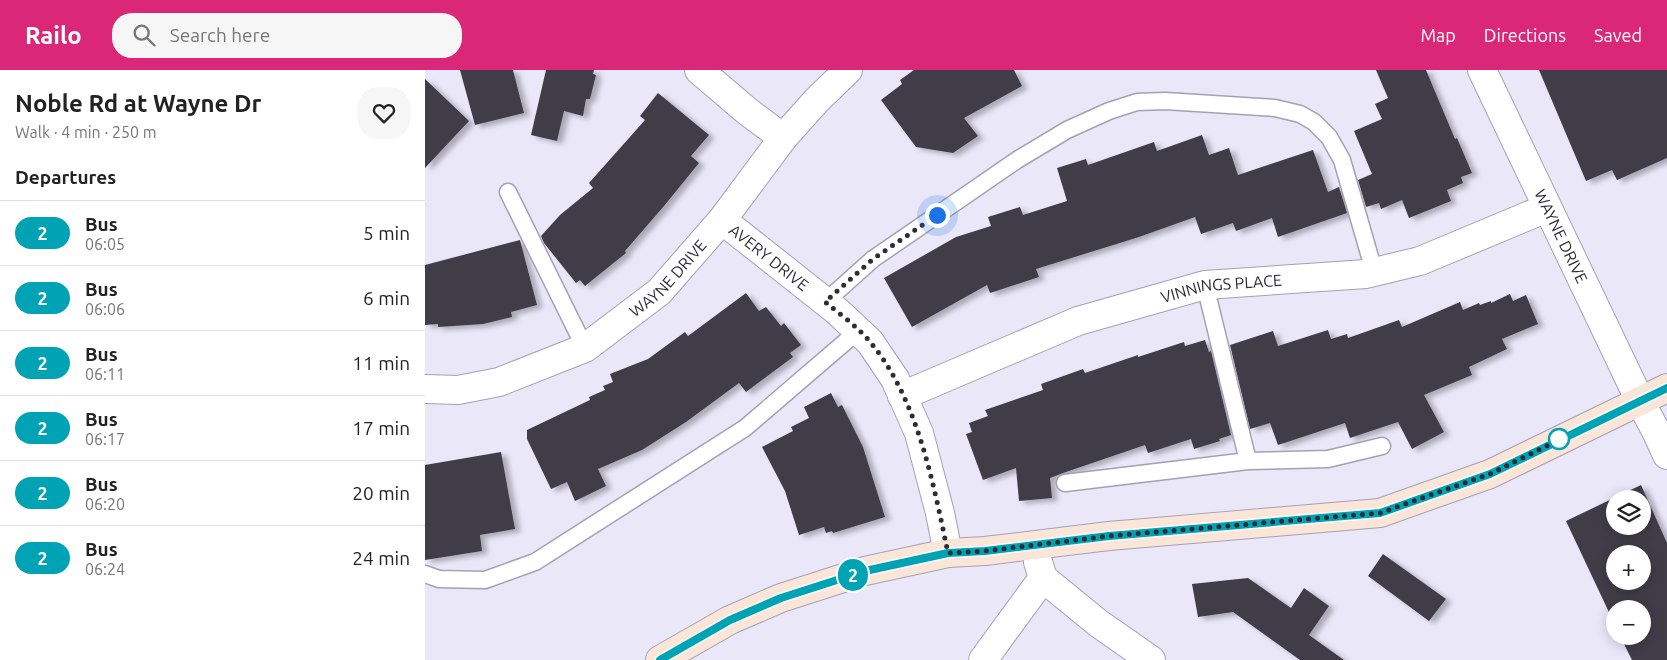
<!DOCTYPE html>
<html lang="en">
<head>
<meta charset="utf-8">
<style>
	:root { --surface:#fff; --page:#f6f6f6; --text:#222; --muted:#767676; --line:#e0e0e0; --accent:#db2777 }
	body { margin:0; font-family:Ubuntu,sans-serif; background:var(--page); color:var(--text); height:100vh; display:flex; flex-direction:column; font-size:19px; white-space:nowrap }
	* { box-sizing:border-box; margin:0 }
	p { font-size:16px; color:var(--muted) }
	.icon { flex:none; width:28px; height:28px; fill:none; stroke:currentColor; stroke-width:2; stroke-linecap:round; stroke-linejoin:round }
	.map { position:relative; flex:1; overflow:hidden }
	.details { display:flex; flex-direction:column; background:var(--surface); width:425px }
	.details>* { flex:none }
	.badge { padding:0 10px; border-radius:16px; font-size:18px; line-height:32px }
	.fabs { position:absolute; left:1181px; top:420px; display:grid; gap:10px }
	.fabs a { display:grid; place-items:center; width:45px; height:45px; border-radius:50%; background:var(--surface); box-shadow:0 2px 12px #0003; font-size:25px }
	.you { position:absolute; width:25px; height:25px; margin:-12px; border:4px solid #fff; border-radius:50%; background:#1a73e8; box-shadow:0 0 0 8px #1a73e833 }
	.map>.badge { position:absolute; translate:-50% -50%; box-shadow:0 0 0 2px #fff }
	h2 { padding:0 15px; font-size:19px; line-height:45px }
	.round { display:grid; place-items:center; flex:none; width:52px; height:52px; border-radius:20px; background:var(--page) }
	.head { display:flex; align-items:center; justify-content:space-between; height:85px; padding:0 15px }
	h1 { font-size:24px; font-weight:700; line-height:38px }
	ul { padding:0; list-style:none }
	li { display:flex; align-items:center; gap:15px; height:65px; padding:0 15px; border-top:1px solid var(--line) }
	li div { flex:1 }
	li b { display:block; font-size:19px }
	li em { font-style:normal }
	li .badge { min-width:55px; font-weight:700; text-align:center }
	header { display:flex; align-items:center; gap:30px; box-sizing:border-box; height:70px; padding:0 25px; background:var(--accent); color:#fff }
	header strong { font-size:24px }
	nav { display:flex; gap:28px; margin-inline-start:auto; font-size:18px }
	.search { width:350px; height:45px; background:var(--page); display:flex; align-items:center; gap:12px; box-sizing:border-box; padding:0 18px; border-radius:20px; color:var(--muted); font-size:19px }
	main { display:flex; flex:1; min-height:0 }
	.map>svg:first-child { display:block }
	.building { fill:#3f3d4a; fill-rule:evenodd; filter:url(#shadow) }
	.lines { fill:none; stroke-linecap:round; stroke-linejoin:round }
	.lane-casing { stroke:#a4a1b2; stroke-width:19 }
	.street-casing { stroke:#a4a1b2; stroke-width:30 }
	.secondary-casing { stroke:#a4a1b2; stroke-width:30 }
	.lane { stroke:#fff; stroke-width:16 }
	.street { stroke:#fff; stroke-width:28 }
	.secondary { stroke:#fae6d8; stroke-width:28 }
	.line-casing { stroke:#fff; stroke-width:11 }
	.line { stroke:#00a3b4; stroke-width:8 }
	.walk { stroke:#2d2c32; stroke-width:5; stroke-dasharray:0 9 }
	.stop-dot { fill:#fff; stroke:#00a3b4; stroke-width:2.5 }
	.labels { text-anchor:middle; stroke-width:5; stroke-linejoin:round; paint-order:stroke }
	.street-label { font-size:16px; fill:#2d2c32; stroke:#fff }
</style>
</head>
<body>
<header>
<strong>Railo</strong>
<div class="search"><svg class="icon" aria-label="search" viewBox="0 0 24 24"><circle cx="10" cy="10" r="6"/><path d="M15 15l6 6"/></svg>Search here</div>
<nav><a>Map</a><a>Directions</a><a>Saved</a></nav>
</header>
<main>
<section class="details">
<div class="head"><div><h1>Noble Rd at Wayne Dr</h1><p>Walk · 4 min · 250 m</p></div><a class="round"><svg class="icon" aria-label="heart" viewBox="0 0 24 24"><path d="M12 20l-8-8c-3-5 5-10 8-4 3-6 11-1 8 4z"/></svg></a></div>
<h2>Departures</h2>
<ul>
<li><span class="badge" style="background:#00a3b4;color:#fff">2</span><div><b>Bus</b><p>06:05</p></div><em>5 min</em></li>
<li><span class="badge" style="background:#00a3b4;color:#fff">2</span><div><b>Bus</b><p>06:06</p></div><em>6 min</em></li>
<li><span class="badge" style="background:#00a3b4;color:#fff">2</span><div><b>Bus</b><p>06:11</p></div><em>11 min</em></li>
<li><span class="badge" style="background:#00a3b4;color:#fff">2</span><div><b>Bus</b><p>06:17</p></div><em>17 min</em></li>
<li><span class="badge" style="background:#00a3b4;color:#fff">2</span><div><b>Bus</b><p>06:20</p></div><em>20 min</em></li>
<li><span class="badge" style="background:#00a3b4;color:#fff">2</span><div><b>Bus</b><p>06:24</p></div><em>24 min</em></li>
</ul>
</section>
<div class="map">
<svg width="1242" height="590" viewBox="0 0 1242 590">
	<defs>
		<filter id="shadow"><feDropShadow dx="5.5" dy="3" stdDeviation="2.5" flood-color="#0004"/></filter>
	</defs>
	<rect width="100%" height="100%" fill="#e9e7f8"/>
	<!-- building -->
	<path class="building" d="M 35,0 L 88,0 L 99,43 L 50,55 Z
		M 121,0 L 169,0 L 168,4 L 171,5 L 165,29 L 161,29 L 158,46 L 139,41 L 132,71 L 106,65 Z
		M 489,0 L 589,0 L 597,16 L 539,48 L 553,66 L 528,83 L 491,77 L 456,30 L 477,14 L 475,10 Z
		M 951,0 L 1001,0 L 1030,69 L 1032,68 L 1047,103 L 1036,107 L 1038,113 L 1022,120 L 1026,131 L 984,148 L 977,130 L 956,139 L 954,133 L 941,137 L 933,110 L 947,104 L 929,61 L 957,49 L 950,34 L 963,28 Z
		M 1114,0 L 1242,0 L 1242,88 L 1192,110 L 1187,100 L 1161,111 Z
		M 0,9 L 44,51 L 0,98 Z
		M 233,23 L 284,65 L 266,86 L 274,93 L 239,136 L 200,181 L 201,183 L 160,216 L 155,210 L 151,213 L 119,173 L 116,166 L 135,145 L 168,118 L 164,113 L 220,50 L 215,46 Z
		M 777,65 L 784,85 L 804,78 L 813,105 L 888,80 L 903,122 L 914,117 L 922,143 L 853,167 L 847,148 L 811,161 L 808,153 L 776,164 L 770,147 L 714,167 L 611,199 L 614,207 L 565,223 L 562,215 L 487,257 L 459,208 L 531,167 L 566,156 L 563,147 L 595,137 L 598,145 L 642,131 L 632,98 L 661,89 L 663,95 L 729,72 L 732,81 Z
		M 95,170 L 112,235 L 86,242 L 87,247 L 58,254 L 13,257 L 13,254 L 0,255 L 0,195 Z
		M 321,223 L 334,241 L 341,237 L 356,256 L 359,253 L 376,275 L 365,283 L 368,287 L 321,322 L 314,313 L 261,352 L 217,380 L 173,399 L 181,416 L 150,431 L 142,412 L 126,419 L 102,369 L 102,360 L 165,330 L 164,327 L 180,320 L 178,316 L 188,312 L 185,304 L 223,289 L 260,262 L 263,266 Z
		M 1085,224 L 1088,231 L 1101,225 L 1113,254 L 1077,269 L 1082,279 L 1044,297 L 1047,305 L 999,325 L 1019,362 L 987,379 L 973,352 L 925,368 L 920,353 L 853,375 L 845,353 L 825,359 L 805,275 L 848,261 L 853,276 L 903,260 L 906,269 L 922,264 L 923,268 L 974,250 L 977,257 L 1035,232 L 1038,240 L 1054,233 L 1055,235 L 1066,231 L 1066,233 Z
		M 780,270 L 784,282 L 786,281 L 806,365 L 794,369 L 795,371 L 769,379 L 766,369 L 723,383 L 720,375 L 638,403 L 625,408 L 627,428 L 594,431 L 591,398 L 558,410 L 541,364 L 547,362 L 544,353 L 563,346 L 560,340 L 618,320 L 616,314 L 658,299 L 660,303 L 713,285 L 713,287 L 759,272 L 760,276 Z
		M 406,323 L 413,337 L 417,335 L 438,377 L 460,447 L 408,463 L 407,461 L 401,463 L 399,457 L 374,465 L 360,421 L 337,377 L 368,361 L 366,357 L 384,348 L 379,337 Z
		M 76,382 L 90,459 L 55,465 L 57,481 L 0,490 L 0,395 Z
		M 1216,415 L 1242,473 L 1242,590 L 1207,590 L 1195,566 L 1218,566 L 1218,539 L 1190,539 L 1190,555 L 1141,451 ZM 1190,429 L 1218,429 L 1218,456 L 1190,456 ZM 1190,484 L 1218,484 L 1218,511 L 1190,511 Z
		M 958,484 L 1021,529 L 1004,551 L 943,506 Z
		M 823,508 L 866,538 L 879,518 L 904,536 L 884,565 L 919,590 L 875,590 L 808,542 L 773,547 L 767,514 Z"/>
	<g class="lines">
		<defs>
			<path id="lane" d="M 83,122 L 160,278
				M 780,215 L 823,391
				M 400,232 L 448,189 L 592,90 L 642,60 L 684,41 L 712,32 L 740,31 L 850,38 L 875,44 L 889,52 L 904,67 L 917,90 L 949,201
				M 640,413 L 823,391 L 903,389 L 957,376
				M 0,504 L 14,509 L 60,510 L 110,492 L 320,358 L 433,261"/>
			<g id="street">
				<path d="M 274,0 L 322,41 L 358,68"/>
				<path id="s1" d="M 1057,0 L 1215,331 L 1232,363 L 1242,385"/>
				<path id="s2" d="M 297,150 L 412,241 L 445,272 L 470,309 L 494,363 L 515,443 L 523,483"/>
				<path id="s3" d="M 0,319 L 33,320 L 74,312 L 160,278 L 234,222 L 297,150 L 358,68 L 392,30 L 423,0"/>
				<path id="s4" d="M 477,326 L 653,251 L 780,215 L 941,204 L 995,191 L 1122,138"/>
				<path d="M 618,508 L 673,553 L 726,590"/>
				<path d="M 558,590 L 618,508 L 613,492"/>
			</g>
			<path id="secondary" d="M 235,590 L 305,550 L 356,528 L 440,501 L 523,483 L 560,481 L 684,466 L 955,443 L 1065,404 L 1242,318"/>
		</defs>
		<!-- lane casing -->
		<use href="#lane" class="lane-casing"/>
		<!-- street casing -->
		<use href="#street" class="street-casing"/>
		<!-- secondary casing -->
		<use href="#secondary" class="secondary-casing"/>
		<!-- lane -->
		<use href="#lane" class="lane"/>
		<!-- street -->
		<use href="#street" class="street"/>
		<!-- secondary -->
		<use href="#secondary" class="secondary"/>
	</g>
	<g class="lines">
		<defs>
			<path id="line" d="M 235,590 L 305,550 L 356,528 L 440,501 L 523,483 L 560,481 L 684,466 L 955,443 L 1065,404 L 1242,318"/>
		</defs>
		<!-- line casing -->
		<use href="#line" class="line-casing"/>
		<!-- line -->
		<use href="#line" class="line"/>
		<!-- walk -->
		<path class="walk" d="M 512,145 L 448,189 L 400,232 C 415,244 433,257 446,273 C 493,330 508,412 523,483 L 560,481 L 684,466 L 955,443 L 1065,404 L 1136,369 L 1134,369"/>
	</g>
	<!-- markers -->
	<circle class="stop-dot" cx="1134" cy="369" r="10"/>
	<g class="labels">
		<!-- street labels -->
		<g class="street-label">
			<text dy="6" stroke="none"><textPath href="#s1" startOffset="184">WAYNE DRIVE</textPath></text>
			<text dy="6" stroke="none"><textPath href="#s2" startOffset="60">AVERY DRIVE</textPath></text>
			<text dy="6" stroke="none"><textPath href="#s3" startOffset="276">WAYNE DRIVE</textPath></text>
			<text dy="6" stroke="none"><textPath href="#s4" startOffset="339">VINNINGS PLACE</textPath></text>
		</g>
	</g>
</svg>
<div class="fabs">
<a><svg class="icon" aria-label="layers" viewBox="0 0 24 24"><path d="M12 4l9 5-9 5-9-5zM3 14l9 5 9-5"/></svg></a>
<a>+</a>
<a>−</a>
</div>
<div class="you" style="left:512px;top:145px"></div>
<b class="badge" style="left:428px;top:505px;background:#00a3b4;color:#fff">2</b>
</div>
</main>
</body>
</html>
